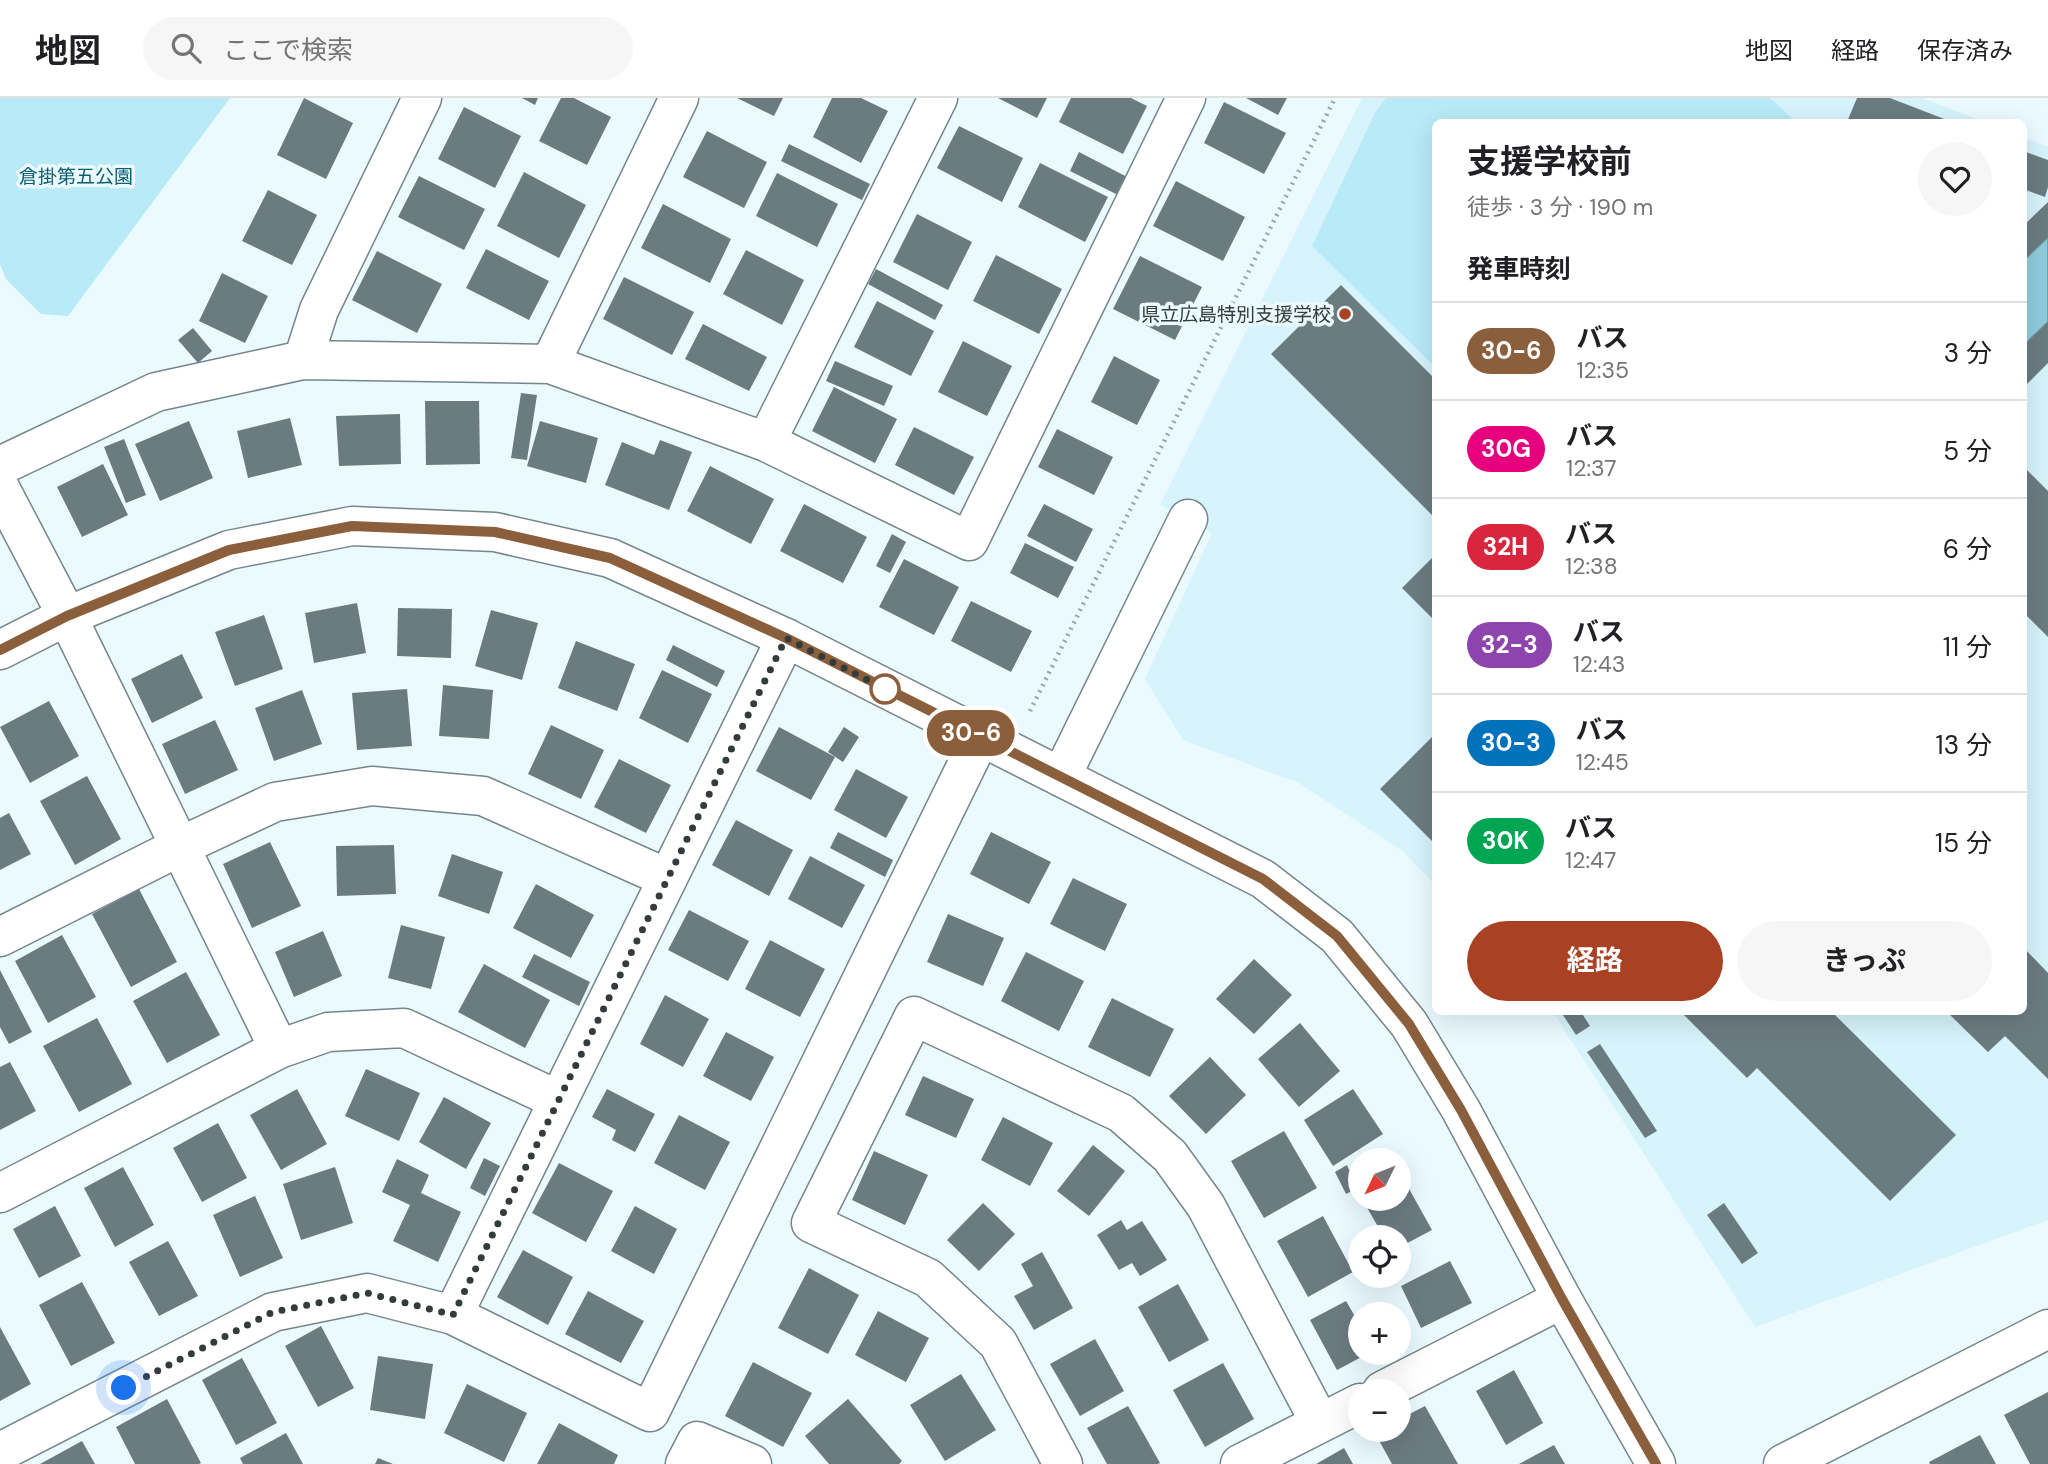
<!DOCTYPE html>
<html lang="ja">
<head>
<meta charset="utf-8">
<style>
	:root { --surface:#fff; --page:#f6f6f6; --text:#202124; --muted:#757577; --line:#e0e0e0; --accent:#a94123 }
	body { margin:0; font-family:"DM Sans","Noto Sans JP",sans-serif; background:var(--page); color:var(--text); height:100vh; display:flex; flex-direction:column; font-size:26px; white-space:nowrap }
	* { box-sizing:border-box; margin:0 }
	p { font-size:23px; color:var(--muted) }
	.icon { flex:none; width:38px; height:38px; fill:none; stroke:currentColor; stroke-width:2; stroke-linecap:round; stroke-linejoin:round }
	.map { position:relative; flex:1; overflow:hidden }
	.panel { position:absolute; left:1432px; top:21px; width:595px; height:896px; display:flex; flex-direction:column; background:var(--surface); border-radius:10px; box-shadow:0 7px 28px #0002 }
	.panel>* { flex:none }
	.badge { padding:0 14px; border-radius:23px; font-size:24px; line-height:46px }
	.needle { width:46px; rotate:227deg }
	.fabs { position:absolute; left:1348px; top:1050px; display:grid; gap:14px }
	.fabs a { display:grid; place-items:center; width:63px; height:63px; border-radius:50%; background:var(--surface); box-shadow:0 7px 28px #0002; font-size:35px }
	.you { position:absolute; width:35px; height:35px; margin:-18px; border:5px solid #fff; border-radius:50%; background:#1a73e8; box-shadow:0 0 0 10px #1a73e833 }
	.map>.badge { position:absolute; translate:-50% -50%; box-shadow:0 0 0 4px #fff }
	h2 { padding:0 35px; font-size:26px; line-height:63px }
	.round { display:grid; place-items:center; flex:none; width:74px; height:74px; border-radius:37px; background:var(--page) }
	.head { display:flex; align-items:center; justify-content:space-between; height:119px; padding:0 35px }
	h1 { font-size:33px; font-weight:700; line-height:52px }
	.action { display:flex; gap:14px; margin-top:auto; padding:14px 35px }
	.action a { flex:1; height:80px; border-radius:42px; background:var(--accent); color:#fff; font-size:28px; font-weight:700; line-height:80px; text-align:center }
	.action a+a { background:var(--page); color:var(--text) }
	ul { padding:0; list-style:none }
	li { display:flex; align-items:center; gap:21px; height:98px; padding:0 35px; border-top:2px solid var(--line) }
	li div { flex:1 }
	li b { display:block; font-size:26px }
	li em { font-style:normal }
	li .badge { min-width:77px; font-weight:700; text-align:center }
	header { display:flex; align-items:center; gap:42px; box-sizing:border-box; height:98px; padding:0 35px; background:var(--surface); border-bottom:2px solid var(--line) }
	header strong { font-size:33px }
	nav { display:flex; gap:38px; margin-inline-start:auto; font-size:24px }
	.search { width:490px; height:63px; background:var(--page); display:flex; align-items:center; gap:18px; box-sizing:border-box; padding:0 24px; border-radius:38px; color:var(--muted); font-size:26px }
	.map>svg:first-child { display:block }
	.built { fill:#d7f3fb }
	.green { fill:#b8eaf8 }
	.water { fill:#8fccdc; stroke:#73a0ac; stroke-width:2 }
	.building { fill:#6b7c81 }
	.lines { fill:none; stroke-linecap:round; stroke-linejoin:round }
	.minor-casing { stroke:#75868b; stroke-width:41 }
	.tertiary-casing { stroke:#75868b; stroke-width:41 }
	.path { stroke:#9aa7aa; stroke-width:4.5; stroke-dasharray:2 5; stroke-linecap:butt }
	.minor { stroke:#fff; stroke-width:38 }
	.tertiary { stroke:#fff; stroke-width:38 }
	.line-casing { stroke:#fff; stroke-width:16 }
	.line { stroke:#8b5e3c; stroke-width:10 }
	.walk { stroke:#333b3d; stroke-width:7; stroke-dasharray:0 12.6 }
	.poi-dot { fill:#a94123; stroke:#eafafe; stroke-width:2.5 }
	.stop-dot { fill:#fff; stroke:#8b5e3c; stroke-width:3.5 }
	.labels { text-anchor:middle; stroke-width:7; stroke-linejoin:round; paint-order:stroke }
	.park-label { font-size:19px; fill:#095e6f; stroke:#eafafe }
	.poi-label { font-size:19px; fill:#333b3d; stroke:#eafafe; text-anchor:end }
</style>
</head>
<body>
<header>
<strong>地図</strong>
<div class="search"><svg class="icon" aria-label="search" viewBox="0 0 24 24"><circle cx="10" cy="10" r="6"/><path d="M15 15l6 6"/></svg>ここで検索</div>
<nav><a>地図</a><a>経路</a><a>保存済み</a></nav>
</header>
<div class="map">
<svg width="2048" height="1366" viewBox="0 0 2048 1366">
	<rect width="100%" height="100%" fill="#eafafe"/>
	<!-- built -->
	<path class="built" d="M 1362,0 L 1922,0 L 1985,24 L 1435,24 L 1435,787 L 1404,754 L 1299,685 L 1183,642 L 1145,581 L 1212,435 L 1160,407 Z
		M 2023,39 L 2048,49 L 2048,1122 L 1755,1229 L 1553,914 L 2023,914 Z"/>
	<!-- green -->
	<path class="green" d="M 0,0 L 230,0 L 68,218 L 41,216 L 6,181 L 0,166 Z
		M 1386,0 L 1770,0 L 1796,24 L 1435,24 L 1435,269 L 1312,148 L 1376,13 Z"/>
	<!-- water -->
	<path class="water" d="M 2048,139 L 2048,224 L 2023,248 L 2023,163 Z"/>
	<!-- building -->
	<path class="building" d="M 304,0 L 353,25 L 326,81 L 277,57 Z
		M 522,0 L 538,0 L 535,7 Z
		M 561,0 L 574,0 L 611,19 L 587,67 L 539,43 Z
		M 737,0 L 783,0 L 774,18 Z
		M 832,0 L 861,0 L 888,13 L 861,65 L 813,39 Z
		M 998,0 L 1047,0 L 1037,20 Z
		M 1071,0 L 1131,0 L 1147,8 L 1123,56 L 1059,24 Z
		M 1246,0 L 1287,0 L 1278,17 Z
		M 1857,0 L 1890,0 L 1952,24 L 1847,24 Z
		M 1224,4 L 1286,35 L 1264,76 L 1204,45 Z
		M 464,9 L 521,38 L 495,90 L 438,61 Z
		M 959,28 L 1023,60 L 1002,104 L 937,70 Z
		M 707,33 L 767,64 L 744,110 L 683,79 Z
		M 789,46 L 870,86 L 862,102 L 781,63 Z
		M 2023,53 L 2048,62 L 2048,89 L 2045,99 L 2023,91 Z
		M 1079,54 L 1131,81 L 1122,99 L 1070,73 Z
		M 1040,65 L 1108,99 L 1085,144 L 1018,109 Z
		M 524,74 L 586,107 L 559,160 L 497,128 Z
		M 777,75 L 838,106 L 817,149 L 756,118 Z
		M 419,78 L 485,111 L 464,152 L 398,119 Z
		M 1176,83 L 1245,119 L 1223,163 L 1153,128 Z
		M 268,92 L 317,117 L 292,167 L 242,143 Z
		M 2048,104 L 2048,139 L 2023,163 L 2023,128 Z
		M 663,106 L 731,141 L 710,185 L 641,150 Z
		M 917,116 L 972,144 L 948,192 L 893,164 Z
		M 486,151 L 549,183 L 529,222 L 466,190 Z
		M 746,152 L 804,182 L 782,227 L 723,196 Z
		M 377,153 L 442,186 L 417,235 L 352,202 Z
		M 996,157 L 1062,191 L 1039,236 L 973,203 Z
		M 1140,158 L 1202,189 L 1175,242 L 1113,211 Z
		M 876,171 L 943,207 L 935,222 L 868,186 Z
		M 222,175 L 268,198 L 245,245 L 199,223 Z
		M 624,179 L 694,214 L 672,257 L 603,221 Z
		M 1341,187 L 1435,281 L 1435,420 L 1271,256 Z
		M 877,203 L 934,233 L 911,278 L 854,249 Z
		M 2048,224 L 2048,265 L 2023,290 L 2023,248 Z
		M 703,226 L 767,259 L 749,293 L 685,261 Z
		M 193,230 L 212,253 L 198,265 L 178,242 Z
		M 963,243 L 1012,268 L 987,318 L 938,294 Z
		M 1114,258 L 1160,282 L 1137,327 L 1091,304 Z
		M 835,263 L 893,288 L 884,308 L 826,283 Z
		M 834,289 L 897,321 L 875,365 L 812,333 Z
		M 521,295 L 537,297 L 527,362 L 511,360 Z
		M 425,303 L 479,303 L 480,366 L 426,367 Z
		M 400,316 L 401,366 L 339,368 L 336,318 Z
		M 290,320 L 302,367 L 248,380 L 237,333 Z
		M 189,323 L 213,380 L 160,403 L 135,346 Z
		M 540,323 L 598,340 L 586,385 L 527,368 Z
		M 914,329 L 974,359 L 954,397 L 895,367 Z
		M 1057,331 L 1113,359 L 1094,397 L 1038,369 Z
		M 124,341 L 146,397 L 126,405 L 104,349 Z
		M 660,342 L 692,354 L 669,412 L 605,387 L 622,344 L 654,357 Z
		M 103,366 L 128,417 L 82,439 L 57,389 Z
		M 710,368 L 774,401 L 751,446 L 687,413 Z
		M 2023,368 L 2048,393 L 2048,539 L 2023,514 Z
		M 804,406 L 867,439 L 843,485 L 780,453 Z
		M 1044,406 L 1093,431 L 1076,464 L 1027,438 Z
		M 892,436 L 906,444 L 890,475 L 876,468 Z
		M 1025,445 L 1074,469 L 1058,500 L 1010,475 Z
		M 1435,457 L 1435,523 L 1402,490 Z
		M 904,461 L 959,489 L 934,537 L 879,509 Z
		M 971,503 L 1032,533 L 1011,574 L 951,543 Z
		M 357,505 L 366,555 L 314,565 L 305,515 Z
		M 398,510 L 452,511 L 451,560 L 397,558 Z
		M 491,512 L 538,525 L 522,582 L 475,568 Z
		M 264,517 L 283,571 L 235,588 L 215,534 Z
		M 576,543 L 635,566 L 617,613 L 558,590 Z
		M 673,547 L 725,573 L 717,589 L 666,562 Z
		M 182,556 L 203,600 L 152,625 L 131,581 Z
		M 662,572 L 712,596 L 688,645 L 639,620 Z
		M 443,587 L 493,592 L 489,641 L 439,638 Z
		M 407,591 L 412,648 L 357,652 L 352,595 Z
		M 302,592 L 322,646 L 274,663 L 255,610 Z
		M 49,603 L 79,658 L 30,685 L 0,629 Z
		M 215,622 L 238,672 L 185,696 L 162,646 Z
		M 551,627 L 604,652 L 581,701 L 528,676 Z
		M 779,629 L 835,659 L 811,702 L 756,673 Z
		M 844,629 L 859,639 L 843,664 L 828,654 Z
		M 1435,636 L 1435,746 L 1380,691 Z
		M 619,661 L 671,687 L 646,735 L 594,709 Z
		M 856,671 L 908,699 L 886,740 L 834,712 Z
		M 87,678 L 121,741 L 75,767 L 40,703 Z
		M 9,715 L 31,756 L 0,772 L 0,720 Z
		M 736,722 L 793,752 L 769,798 L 712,767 Z
		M 838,734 L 893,762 L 885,779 L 830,750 Z
		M 991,734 L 1051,764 L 1029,806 L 970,776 Z
		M 270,744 L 301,808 L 252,830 L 223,766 Z
		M 394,747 L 396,796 L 337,798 L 336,748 Z
		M 452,756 L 503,774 L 489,816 L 438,798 Z
		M 810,758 L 865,787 L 842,830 L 788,801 Z
		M 1073,780 L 1127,806 L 1105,853 L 1050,826 Z
		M 536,786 L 594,817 L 571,860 L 513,830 Z
		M 139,791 L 177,864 L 131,889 L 92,816 Z
		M 689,812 L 749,843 L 728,883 L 668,852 Z
		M 948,816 L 1004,840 L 983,888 L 927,864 Z
		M 401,827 L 445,839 L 431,891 L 388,880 Z
		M 323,833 L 342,878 L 294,899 L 275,854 Z
		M 62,837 L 96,899 L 48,925 L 15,863 Z
		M 770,842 L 825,871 L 800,919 L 745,891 Z
		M 2023,849 L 2048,875 L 2048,981 L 2005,938 L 1988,954 L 1947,914 L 2023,914 Z
		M 1026,854 L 1084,883 L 1059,933 L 1001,903 Z
		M 534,856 L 590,884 L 579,908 L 522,879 Z
		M 1254,861 L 1292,897 L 1254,936 L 1216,901 Z
		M 484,866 L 550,902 L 525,950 L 458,914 Z
		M 0,872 L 32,934 L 9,946 L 0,929 Z
		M 186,874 L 220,937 L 167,965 L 133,903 Z
		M 665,897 L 709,921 L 683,969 L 640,946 Z
		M 1112,900 L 1174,931 L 1150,979 L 1088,949 Z
		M 1561,914 L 1581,914 L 1590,928 L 1576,937 Z
		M 1681,914 L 1832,914 L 1956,1037 L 1890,1103 L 1757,970 L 1747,980 Z
		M 97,920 L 132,986 L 79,1014 L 43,948 Z
		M 1300,925 L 1340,973 L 1299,1009 L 1258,961 Z
		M 726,934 L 774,959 L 751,1003 L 703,978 Z
		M 1600,946 L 1657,1033 L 1645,1040 L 1587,954 Z
		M 1210,959 L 1246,997 L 1206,1036 L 1169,998 Z
		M 10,964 L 36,1013 L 0,1032 L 0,969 Z
		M 366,971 L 420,995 L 399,1043 L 345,1018 Z
		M 923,978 L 974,1001 L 956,1040 L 905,1017 Z
		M 297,991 L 327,1046 L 281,1072 L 250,1017 Z
		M 607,991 L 655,1016 L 635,1054 L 612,1042 L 616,1032 L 592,1019 Z
		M 1353,991 L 1383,1036 L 1333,1068 L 1304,1022 Z
		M 444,999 L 491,1025 L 466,1071 L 419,1044 Z
		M 679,1017 L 730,1044 L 705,1092 L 654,1065 Z
		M 1003,1019 L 1053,1045 L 1030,1088 L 981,1062 Z
		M 218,1025 L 247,1080 L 202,1104 L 173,1050 Z
		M 1284,1033 L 1317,1090 L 1264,1120 L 1231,1063 Z
		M 1093,1047 L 1125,1073 L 1089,1118 L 1057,1093 Z
		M 874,1053 L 928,1077 L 905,1127 L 852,1102 Z
		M 484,1060 L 500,1068 L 485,1098 L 470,1090 Z
		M 397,1061 L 429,1077 L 421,1095 L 461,1114 L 438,1164 L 393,1143 L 410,1107 L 382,1094 Z
		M 559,1065 L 613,1093 L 586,1144 L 532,1115 Z
		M 1360,1066 L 1360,1089 L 1346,1096 L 1335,1074 L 1347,1067 L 1349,1072 Z
		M 123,1069 L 154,1127 L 115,1149 L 84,1090 Z
		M 335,1069 L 353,1125 L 301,1142 L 283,1086 Z
		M 1398,1071 L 1432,1132 L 1398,1150 L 1398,1139 L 1384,1139 L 1362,1101 L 1398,1101 Z
		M 255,1098 L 283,1160 L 240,1179 L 213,1117 Z
		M 983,1105 L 1015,1136 L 979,1173 L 947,1142 Z
		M 1724,1105 L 1758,1155 L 1742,1166 L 1707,1117 Z
		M 55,1108 L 81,1158 L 39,1180 L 13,1131 Z
		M 635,1108 L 677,1131 L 654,1176 L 611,1153 Z
		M 1323,1118 L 1353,1174 L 1308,1199 L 1277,1143 Z
		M 1121,1122 L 1127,1132 L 1142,1123 L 1167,1162 L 1140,1178 L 1132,1165 L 1119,1172 L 1097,1137 Z
		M 168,1143 L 198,1198 L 159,1218 L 129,1164 Z
		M 523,1152 L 573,1179 L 548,1227 L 497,1199 Z
		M 1042,1154 L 1073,1210 L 1034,1232 L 1014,1198 L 1033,1188 L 1021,1166 Z
		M 1450,1163 L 1472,1205 L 1421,1230 L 1401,1188 Z
		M 809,1170 L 859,1197 L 828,1256 L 778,1230 Z
		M 82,1184 L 115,1245 L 71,1268 L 39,1207 Z
		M 1178,1186 L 1209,1242 L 1169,1264 L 1138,1209 Z
		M 588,1193 L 644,1223 L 621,1265 L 565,1236 Z
		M 1346,1203 L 1360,1227 L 1360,1255 L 1369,1255 L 1337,1272 L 1310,1222 Z
		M 878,1213 L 929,1240 L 906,1284 L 855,1257 Z
		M 321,1228 L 354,1290 L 318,1309 L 285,1248 Z
		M 0,1229 L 31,1286 L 0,1303 Z
		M 1095,1241 L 1124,1293 L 1080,1318 L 1050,1266 Z
		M 378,1258 L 433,1266 L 425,1321 L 370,1312 Z
		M 242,1260 L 277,1325 L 236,1347 L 202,1282 Z
		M 753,1264 L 812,1295 L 783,1349 L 725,1318 Z
		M 1223,1265 L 1254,1321 L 1205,1349 L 1173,1292 Z
		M 1514,1272 L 1543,1325 L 1506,1347 L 1476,1293 Z
		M 961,1276 L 996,1332 L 945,1363 L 910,1307 Z
		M 467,1286 L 527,1315 L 504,1364 L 444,1335 Z
		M 2048,1294 L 2048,1366 L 2030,1366 L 2004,1317 Z
		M 167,1301 L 201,1365 L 199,1366 L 135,1366 L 116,1329 Z
		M 848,1301 L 902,1363 L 899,1366 L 829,1366 L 805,1338 Z
		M 1128,1308 L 1160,1365 L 1158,1366 L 1107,1366 L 1087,1330 Z
		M 1425,1308 L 1458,1366 L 1392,1366 L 1375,1335 L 1381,1332 L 1398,1332 L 1398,1322 Z
		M 559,1325 L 618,1357 L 614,1366 L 537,1366 Z
		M 286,1335 L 303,1366 L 243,1366 L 240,1360 Z
		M 1980,1337 L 1996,1366 L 1930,1366 L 1929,1364 Z
		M 82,1343 L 95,1366 L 40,1366 Z
		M 1554,1347 L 1565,1366 L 1519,1366 Z
		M 1344,1350 L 1353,1366 L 1316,1366 Z
		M 378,1360 L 393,1366 L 375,1366 Z"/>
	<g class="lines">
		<defs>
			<path id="minor" d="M 303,262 L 319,212 L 422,0
				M 550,266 L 679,0
				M 766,344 L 938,0
				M 0,368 L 156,294 L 303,262 L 550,266 L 766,344 L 969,443 L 1186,0
				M 67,518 L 279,951
				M 1061,679 L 1188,421
				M 0,839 L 181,748 L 275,704 L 372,688 L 483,698 L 667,780
				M 0,1095 L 279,951 L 328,934 L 404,930 L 558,1002
				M 453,1217 L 786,540
				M 1382,1293 L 1562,1201
				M 0,1354 L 273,1214 L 367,1195 L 453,1217 L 650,1314 L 980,640
				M 685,1366 L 697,1343 L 752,1366
				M 1063,1366 L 998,1245 L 928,1180 L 811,1125 L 914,918 L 1121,1015 L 1170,1058 L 1206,1108 L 1320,1325
				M 1240,1366 L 1360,1305"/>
			<path id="tertiary" d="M 0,390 L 67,518
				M 0,552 L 67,518 L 229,452 L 352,428 L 495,434 L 610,460 L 786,540 L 1263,781 L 1337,838 L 1409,926 L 1461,1012 L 1562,1201 L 1656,1366
				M 1783,1366 L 2048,1231"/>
		</defs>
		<!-- minor casing -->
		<use href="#minor" class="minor-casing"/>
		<!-- tertiary casing -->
		<use href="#tertiary" class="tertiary-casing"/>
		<!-- path -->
		<path class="path" d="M 1030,613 L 1335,0"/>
		<!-- minor -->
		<use href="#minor" class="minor"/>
		<!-- tertiary -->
		<use href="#tertiary" class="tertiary"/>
	</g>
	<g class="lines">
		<defs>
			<path id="line" d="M 0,552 L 67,518 L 229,452 L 352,428 L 495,434 L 610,460 L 786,540 L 1263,781 L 1337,838 L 1409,926 L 1461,1012 L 1562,1201 L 1656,1366"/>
		</defs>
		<!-- line casing -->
		<use href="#line" class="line-casing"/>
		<!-- line -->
		<use href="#line" class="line"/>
		<!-- walk -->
		<path class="walk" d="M 124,1290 L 273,1214 L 367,1195 L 453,1217 L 786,540 L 885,591"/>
	</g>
	<!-- markers -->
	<circle class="poi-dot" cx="1345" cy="216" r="7"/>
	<circle class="stop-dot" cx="885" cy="591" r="14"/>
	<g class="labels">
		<!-- park labels -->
		<g class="park-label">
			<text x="76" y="85">倉掛第五公園</text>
		</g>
		<!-- poi labels -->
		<g class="poi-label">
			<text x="1331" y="223">県立広島特別支援学校</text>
		</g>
	</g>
</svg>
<div class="fabs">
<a><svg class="needle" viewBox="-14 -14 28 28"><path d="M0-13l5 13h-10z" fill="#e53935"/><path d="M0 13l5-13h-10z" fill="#757577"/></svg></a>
<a><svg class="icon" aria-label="locate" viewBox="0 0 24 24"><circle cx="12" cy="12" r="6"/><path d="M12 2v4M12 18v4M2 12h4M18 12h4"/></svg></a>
<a>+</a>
<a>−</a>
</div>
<div class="you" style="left:124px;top:1290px"></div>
<b class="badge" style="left:971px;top:635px;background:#8b5e3c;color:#fff">30-6</b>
<section class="panel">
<div class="head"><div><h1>支援学校前</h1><p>徒歩 · 3 分 · 190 m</p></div><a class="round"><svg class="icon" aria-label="heart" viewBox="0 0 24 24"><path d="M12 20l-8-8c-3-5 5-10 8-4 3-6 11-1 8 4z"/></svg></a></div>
<h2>発車時刻</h2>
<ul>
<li><span class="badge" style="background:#8b5e3c;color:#fff">30-6</span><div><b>バス</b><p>12:35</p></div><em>3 分</em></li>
<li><span class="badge" style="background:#e6007e;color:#fff">30G</span><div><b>バス</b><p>12:37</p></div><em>5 分</em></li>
<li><span class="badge" style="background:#d7263d;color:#fff">32H</span><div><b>バス</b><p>12:38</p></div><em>6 分</em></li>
<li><span class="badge" style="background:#8e44ad;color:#fff">32-3</span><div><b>バス</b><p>12:43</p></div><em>11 分</em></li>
<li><span class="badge" style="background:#0072bc;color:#fff">30-3</span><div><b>バス</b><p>12:45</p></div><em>13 分</em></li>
<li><span class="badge" style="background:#00a651;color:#fff">30K</span><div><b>バス</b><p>12:47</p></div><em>15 分</em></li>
</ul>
<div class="action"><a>経路</a><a>きっぷ</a></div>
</section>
</div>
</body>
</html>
